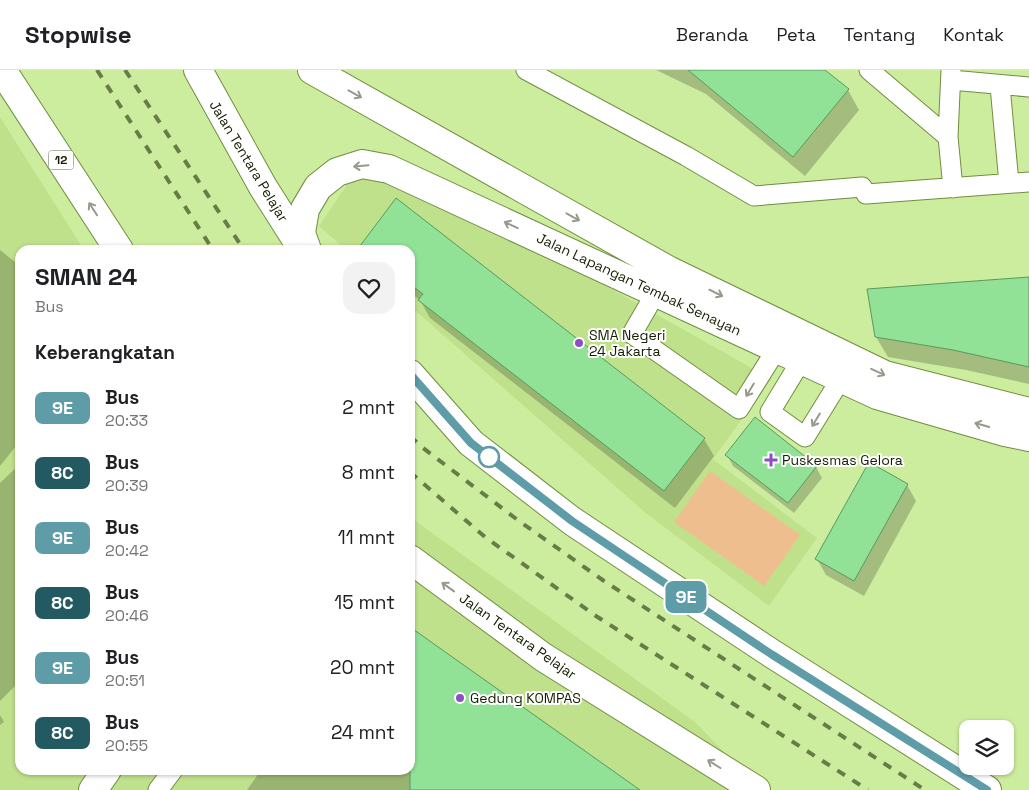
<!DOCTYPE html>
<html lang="id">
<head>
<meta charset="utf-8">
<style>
	:root { --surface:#fff; --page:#f2f2f2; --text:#202124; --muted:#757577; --line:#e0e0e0 }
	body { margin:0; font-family:"Space Grotesk",sans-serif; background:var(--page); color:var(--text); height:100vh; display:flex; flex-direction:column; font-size:19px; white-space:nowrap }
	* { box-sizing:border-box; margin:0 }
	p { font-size:16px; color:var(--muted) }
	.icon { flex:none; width:28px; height:28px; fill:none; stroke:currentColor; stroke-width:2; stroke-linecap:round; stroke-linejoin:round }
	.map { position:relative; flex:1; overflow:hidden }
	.side { position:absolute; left:15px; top:175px; width:400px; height:530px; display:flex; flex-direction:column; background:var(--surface); border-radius:15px; box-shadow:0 1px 4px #0004 }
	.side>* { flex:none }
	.badge { padding:0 10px; border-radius:8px; font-size:18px; line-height:32px }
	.tools { position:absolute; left:959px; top:650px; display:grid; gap:10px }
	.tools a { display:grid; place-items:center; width:55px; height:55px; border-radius:10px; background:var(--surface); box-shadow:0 1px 4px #0004; font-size:25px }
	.map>.badge { position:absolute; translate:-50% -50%; box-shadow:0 0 0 2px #fff }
	h2 { padding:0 20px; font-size:19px; line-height:45px }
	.round { display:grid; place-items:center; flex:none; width:52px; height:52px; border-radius:15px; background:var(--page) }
	.summary { display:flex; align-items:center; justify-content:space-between; height:85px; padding:0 20px }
	h1 { font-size:24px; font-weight:600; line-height:38px }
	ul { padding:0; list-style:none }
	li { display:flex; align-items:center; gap:15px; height:65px; padding:0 20px }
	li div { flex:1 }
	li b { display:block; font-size:19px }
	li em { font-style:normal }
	li .badge { min-width:55px; font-weight:700; text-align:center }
	header { display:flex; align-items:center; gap:30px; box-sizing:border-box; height:70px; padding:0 25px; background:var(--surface); border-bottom:1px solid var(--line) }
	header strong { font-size:24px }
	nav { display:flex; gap:28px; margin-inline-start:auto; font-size:18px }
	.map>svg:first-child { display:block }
	.built { fill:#c0e18c }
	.green { fill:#efbe8e }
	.shadow { fill:#0003 }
	.building { fill:#91e197; stroke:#5a995f }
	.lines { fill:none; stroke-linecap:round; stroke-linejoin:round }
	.lane-casing { stroke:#718d41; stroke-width:21 }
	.street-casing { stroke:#718d41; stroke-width:30 }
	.secondary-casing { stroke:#718d41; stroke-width:30 }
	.highway-casing { stroke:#718d41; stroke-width:30 }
	.lane { stroke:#fff; stroke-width:19 }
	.street { stroke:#fff; stroke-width:28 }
	.secondary { stroke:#fff; stroke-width:28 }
	.highway { stroke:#fff; stroke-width:28 }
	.rail { stroke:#687c48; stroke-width:4; stroke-dasharray:9 9; stroke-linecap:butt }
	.oneway { stroke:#959a8d }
	.line-casing { stroke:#fff; stroke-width:11 }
	.line { stroke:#5e9ca7; stroke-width:8 }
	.poi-dot { fill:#8d4ec3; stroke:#fff; stroke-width:2 }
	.stop-dot { fill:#fff; stroke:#5e9ca7; stroke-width:2.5 }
	.labels { text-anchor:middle; stroke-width:4; stroke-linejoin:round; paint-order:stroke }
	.shield { fill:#fff; stroke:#5a624d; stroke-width:1 }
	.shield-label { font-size:12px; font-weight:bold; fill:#141e01 }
	.street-label { font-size:14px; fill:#141e01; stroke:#fff }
	.poi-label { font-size:14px; fill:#141e01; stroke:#fff; text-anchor:start }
</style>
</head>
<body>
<header>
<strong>Stopwise</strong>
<nav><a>Beranda</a><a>Peta</a><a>Tentang</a><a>Kontak</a></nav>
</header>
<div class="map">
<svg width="1029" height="720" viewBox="0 0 1029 720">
	<rect width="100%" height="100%" fill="#cded9e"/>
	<!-- built -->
	<path class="built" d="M 0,47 L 84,180 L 20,180 L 20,700 L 410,700 L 410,447 L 695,652 L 761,720 L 0,720 Z
		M 369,82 L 771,309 L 713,389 L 817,468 L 769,536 L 647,444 L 410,236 L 410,180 L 346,180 L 319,156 Z"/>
	<!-- green -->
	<path class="green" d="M 710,401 L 800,465 L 764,516 L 674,452 Z"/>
	<!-- shadow -->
	<path class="shadow" d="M 656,0 L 823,0 L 848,20 L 859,40 L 805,106 L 706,24 Z
		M 397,130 L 704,369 L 714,386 L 675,438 L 430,248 L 420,230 L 410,223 L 410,180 L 364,180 Z
		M 0,180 L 20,196 L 20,371 L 0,396 Z
		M 1029,208 L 1029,314 L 966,300 L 888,287 L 876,267 Z
		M 727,385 L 816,397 L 822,408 L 794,443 L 733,396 Z
		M 20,394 L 20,611 L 0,631 L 0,413 Z
		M 907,415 L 916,431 L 864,526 L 826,505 L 817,489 Z
		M 410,558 L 638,720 L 247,720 L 261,700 L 410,700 Z
		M 0,645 L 4,652 L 0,655 Z"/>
	<!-- building -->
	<path class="building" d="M 688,0 L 825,0 L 849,19 L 793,87 Z
		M 396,128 L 705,368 L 664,421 L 418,230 L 423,224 L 410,214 L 410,180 L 357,180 Z
		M 1029,207 L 1029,297 L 953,280 L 875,267 L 867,219 Z
		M 755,347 L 817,396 L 788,433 L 725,385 Z
		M 869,392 L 908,414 L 854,511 L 815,489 Z
		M 410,557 L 640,720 L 410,720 Z"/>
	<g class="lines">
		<defs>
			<path id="lane" d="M 526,0 L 686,86 L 754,126 L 862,117 L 866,124 L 1029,112
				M 869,0 L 948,67
				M 951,0 L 948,67 L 953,118
				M 951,10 L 1029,17
				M 1000,16 L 1009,113
				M 662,212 L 632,264 L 739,339 L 783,269
				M 807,281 L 770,342 L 805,367 L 847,299
				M 158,720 L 173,700"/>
			<path id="street" d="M 93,720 L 107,700"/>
			<path id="secondary" d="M 312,0 L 668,200 L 885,305 L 1029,342
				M 307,180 L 301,163 L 305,139 L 318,117 L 337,102 L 362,94 L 389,99 L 877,325 L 1005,362 L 1029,367"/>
			<path id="highway" d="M 2,0 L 119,180
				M 198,0 L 263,117 L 303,180
				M 410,304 L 471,373 L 572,451 L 771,583 L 987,720
				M 410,489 L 543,587 L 756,720"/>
		</defs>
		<!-- lane casing -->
		<use href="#lane" class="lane-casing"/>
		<!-- street casing -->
		<use href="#street" class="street-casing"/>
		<!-- secondary casing -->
		<use href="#secondary" class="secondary-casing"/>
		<!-- highway casing -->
		<use href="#highway" class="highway-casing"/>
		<!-- lane -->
		<use href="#lane" class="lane"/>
		<!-- street -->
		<use href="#street" class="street"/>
		<!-- secondary -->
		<use href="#secondary" class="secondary"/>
		<!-- highway -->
		<use href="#highway" class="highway"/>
		<!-- rail -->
		<path class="rail" d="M 97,0 L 213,180
			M 125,0 L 244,180
			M 410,366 L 423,378 L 519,451 L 604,511 L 925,720
			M 410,402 L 485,467 L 596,546 L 868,720"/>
	</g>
	<!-- one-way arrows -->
	<defs><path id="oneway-shaft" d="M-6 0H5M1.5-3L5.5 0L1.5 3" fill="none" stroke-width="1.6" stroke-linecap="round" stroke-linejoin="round" transform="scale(1.25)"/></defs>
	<g class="oneway">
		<use href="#oneway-shaft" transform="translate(355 24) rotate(29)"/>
		<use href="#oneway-shaft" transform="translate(361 96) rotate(175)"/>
		<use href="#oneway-shaft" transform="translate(93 139) rotate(-123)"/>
		<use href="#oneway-shaft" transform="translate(573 147) rotate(29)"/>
		<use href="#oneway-shaft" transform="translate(511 155) rotate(-155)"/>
		<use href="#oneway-shaft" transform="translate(716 223) rotate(26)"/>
		<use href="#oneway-shaft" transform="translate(878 302) rotate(25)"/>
		<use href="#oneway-shaft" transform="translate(750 320) rotate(121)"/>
		<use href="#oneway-shaft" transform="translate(816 350) rotate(121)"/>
		<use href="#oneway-shaft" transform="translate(982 355) rotate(-164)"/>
		<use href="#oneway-shaft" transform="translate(448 517) rotate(-144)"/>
		<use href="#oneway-shaft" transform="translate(714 694) rotate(-148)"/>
	</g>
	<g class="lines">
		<defs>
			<path id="line" d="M 410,304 L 471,373 L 572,451 L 771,584 L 987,720"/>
		</defs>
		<!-- line casing -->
		<use href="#line" class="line-casing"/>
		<!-- line -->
		<use href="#line" class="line"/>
	</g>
	<!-- markers -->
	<g class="poi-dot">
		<circle cx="579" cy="273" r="5"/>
		<path d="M768.5 382.5h5v5h5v5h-5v5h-5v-5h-5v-5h5z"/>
		<circle cx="460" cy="628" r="5"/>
	</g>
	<circle class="stop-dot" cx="489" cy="387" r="10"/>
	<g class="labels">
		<!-- shield labels -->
		<rect class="shield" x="48.5" y="80.5" width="25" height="19" rx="4"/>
		<g class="shield-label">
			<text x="61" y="94">12</text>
		</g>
		<!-- street labels -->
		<g class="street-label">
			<text transform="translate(249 91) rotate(59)" y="5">Jalan Tentara Pelajar</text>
			<text transform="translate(639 214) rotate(25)" y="5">Jalan Lapangan Tembak Senayan</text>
			<text transform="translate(518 566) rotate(35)" y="5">Jalan Tentara Pelajar</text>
		</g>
		<!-- poi labels -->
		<g class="poi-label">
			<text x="589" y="270">SMA Negeri<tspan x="589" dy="16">24 Jakarta</tspan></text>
			<text x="782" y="395">Puskesmas Gelora</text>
			<text x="470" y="633">Gedung KOMPAS</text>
		</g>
	</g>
</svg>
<div class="tools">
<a><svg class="icon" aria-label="layers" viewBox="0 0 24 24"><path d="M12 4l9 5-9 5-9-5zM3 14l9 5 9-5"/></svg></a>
</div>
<b class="badge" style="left:686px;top:527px;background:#5e9ca7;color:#fff">9E</b>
<section class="side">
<div class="summary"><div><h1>SMAN 24</h1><p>Bus</p></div><a class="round"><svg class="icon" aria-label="heart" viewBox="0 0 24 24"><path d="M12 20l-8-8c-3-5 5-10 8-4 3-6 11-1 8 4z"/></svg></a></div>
<h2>Keberangkatan</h2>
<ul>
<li><span class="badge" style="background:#5e9ca7;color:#fff">9E</span><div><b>Bus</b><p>20:33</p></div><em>2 mnt</em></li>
<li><span class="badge" style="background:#235a61;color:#fff">8C</span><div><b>Bus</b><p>20:39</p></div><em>8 mnt</em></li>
<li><span class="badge" style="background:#5e9ca7;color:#fff">9E</span><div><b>Bus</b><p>20:42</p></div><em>11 mnt</em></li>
<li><span class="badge" style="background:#235a61;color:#fff">8C</span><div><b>Bus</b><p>20:46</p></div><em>15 mnt</em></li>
<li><span class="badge" style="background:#5e9ca7;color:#fff">9E</span><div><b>Bus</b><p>20:51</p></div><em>20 mnt</em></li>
<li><span class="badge" style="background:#235a61;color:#fff">8C</span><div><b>Bus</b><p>20:55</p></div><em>24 mnt</em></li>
</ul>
</section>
</div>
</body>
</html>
